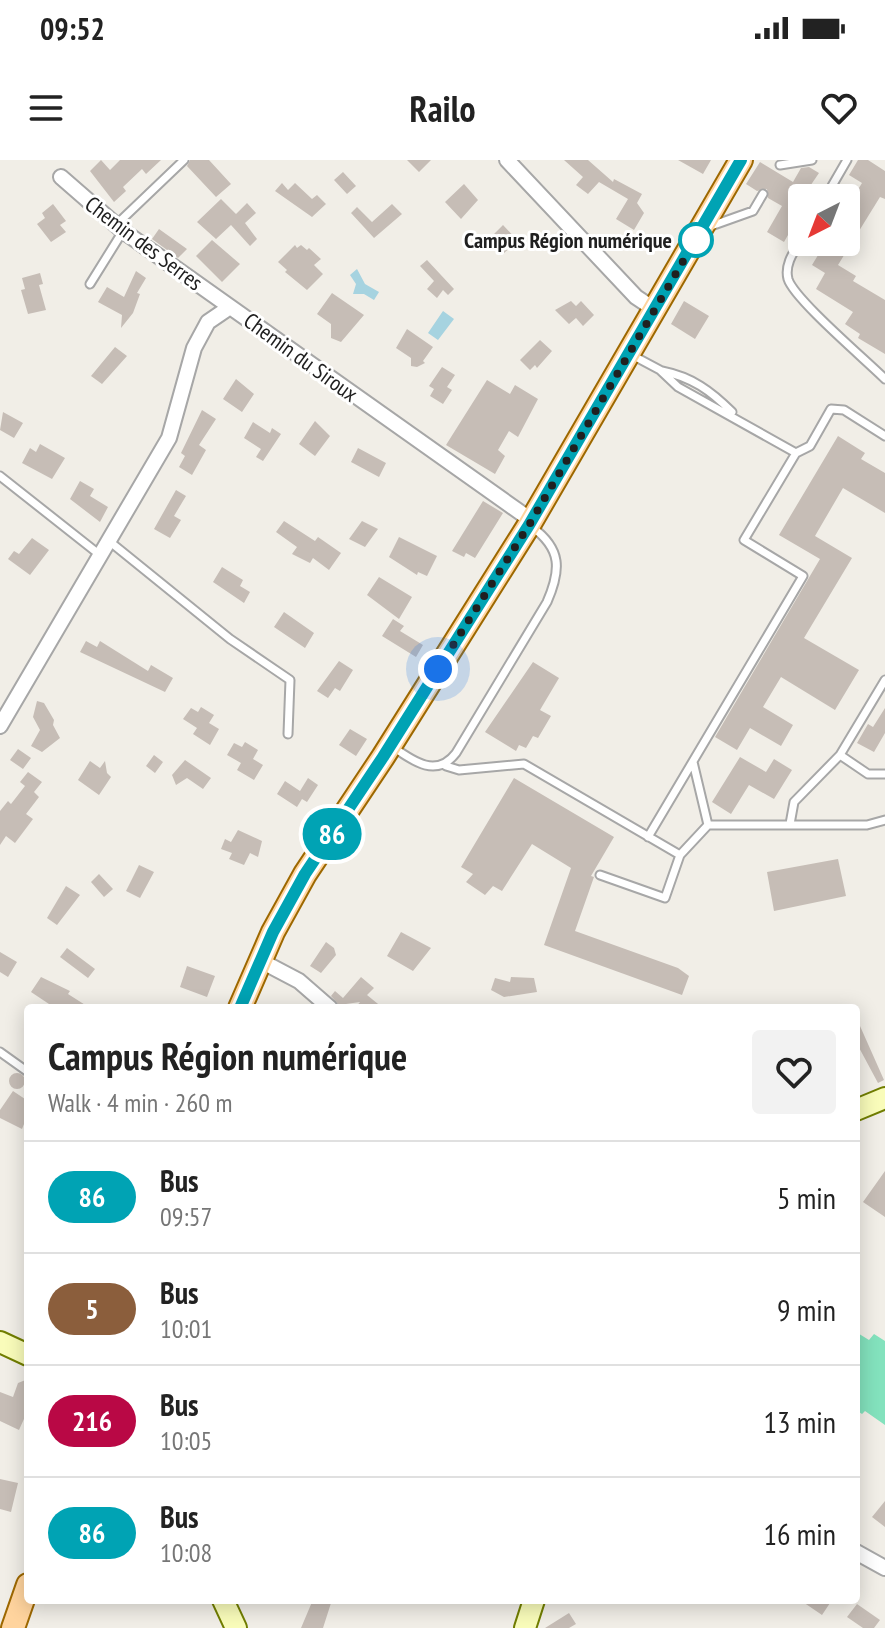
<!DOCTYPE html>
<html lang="en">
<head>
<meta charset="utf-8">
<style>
	:root { --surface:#fff; --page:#f2f2f2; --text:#222; --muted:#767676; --line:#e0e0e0 }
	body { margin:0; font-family:"PT Sans Narrow",sans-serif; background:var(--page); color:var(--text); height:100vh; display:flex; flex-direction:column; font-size:30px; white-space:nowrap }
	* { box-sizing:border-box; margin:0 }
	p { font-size:26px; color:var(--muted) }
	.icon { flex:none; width:44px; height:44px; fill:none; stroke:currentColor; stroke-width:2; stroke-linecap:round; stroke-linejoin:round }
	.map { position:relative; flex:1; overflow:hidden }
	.sheet { position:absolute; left:24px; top:844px; width:836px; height:600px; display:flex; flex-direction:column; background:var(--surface); border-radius:8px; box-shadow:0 4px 20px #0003 }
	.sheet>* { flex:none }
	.badge { padding:0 16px; border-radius:26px; font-size:28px; line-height:52px }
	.needle { width:52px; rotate:222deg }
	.tools { position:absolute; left:788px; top:24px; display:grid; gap:16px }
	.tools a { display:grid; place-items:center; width:72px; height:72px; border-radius:8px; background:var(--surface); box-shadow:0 4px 20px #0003; font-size:40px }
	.you { position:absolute; width:40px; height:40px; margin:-20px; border:6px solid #fff; border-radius:50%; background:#1a73e8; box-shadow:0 0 0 12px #1a73e833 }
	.map>.badge { position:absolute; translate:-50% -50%; box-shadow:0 0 0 4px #fff }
	.round { display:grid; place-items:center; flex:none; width:84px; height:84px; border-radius:8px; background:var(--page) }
	.summary { display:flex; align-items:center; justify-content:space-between; height:136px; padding:0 24px }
	h1 { font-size:38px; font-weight:700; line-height:60px }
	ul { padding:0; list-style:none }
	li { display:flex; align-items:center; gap:24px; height:112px; padding:0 24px; border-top:2px solid var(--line) }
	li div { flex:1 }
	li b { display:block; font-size:30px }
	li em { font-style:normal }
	li .badge { min-width:88px; font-weight:700; text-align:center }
	.status { display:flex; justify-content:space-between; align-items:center; height:56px; padding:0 40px; background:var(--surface); direction:ltr }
	.status svg { height:22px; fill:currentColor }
	header { display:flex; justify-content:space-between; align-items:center; height:104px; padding:0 24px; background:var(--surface); font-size:36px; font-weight:700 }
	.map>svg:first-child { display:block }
	.pitch { fill:#83e2bd }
	.water { fill:#a6d3e0 }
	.building { fill:#c6bdb6 }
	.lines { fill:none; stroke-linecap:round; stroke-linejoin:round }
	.lane-casing { stroke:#a7a7a7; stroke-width:11 }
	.street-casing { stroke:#a7a7a7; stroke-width:18 }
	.secondary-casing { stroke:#717e01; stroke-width:24 }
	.primary-casing { stroke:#9d6800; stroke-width:26 }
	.lane { stroke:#fff; stroke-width:7 }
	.street { stroke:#fff; stroke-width:14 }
	.secondary { stroke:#f9fcba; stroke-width:20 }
	.primary { stroke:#ffd49e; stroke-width:22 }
	.line-casing { stroke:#fff; stroke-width:18 }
	.line { stroke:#00a3b4; stroke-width:12 }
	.walk { stroke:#202020; stroke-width:8; stroke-dasharray:0 14.4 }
	.stop-dot { fill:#fff; stroke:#00a3b4; stroke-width:4 }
	.labels { text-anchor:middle; stroke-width:6; stroke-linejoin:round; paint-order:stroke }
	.stop-label { font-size:22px; font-weight:bold; fill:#202020; stroke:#fff; text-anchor:end }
	.street-label { font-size:22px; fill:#202020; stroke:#fff }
</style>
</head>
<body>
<div class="status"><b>09:52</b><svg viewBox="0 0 49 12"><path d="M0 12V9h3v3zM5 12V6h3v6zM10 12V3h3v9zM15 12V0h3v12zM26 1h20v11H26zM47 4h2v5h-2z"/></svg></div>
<header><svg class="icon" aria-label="menu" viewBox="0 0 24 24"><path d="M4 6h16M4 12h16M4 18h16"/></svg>Railo<svg class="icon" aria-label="heart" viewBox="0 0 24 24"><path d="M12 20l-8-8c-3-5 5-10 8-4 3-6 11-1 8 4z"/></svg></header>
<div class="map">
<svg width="885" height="1468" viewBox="0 0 885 1468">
	<rect width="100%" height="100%" fill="#f1eee7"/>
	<!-- pitch -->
	<path class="pitch" d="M 856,1172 L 869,1180 L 874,1174 L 885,1181 L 885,1265 L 865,1251 L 862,1254 L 856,1250 Z"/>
	<!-- water -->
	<path class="water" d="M 357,109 L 365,124 L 379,132 L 374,140 L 364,134 L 353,134 L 356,124 L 350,115 Z
		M 443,151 L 454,159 L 438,180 L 428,173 Z"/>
	<!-- building -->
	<path class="building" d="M 101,0 L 110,10 L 120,0 L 161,0 L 146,14 L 142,9 L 123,27 L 126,31 L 114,42 L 90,11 Z
		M 190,0 L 209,0 L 231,24 L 216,37 L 187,6 Z
		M 407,0 L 431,0 L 419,12 Z
		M 564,0 L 588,0 L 613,22 L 614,19 L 642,34 L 637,43 L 644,53 L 634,70 L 616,59 L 628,39 L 599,22 L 588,34 L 576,25 L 583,17 Z
		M 678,0 L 711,0 L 703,14 Z
		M 858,0 L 868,0 L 885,11 L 885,39 L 880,37 L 838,105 L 856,116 L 853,121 L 885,140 L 885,194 L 858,178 L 860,174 L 845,164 L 853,152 L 816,129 L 825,113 L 812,105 L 826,82 L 846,82 L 846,49 L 862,23 L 849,15 Z
		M 760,2 L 793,22 L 801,8 L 809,7 L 819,13 L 802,38 L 797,52 L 800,54 L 784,82 L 767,72 L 782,46 L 768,38 L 767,29 L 757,31 L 746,24 Z
		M 343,12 L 356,26 L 347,34 L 334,20 Z
		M 282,23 L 288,30 L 295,23 L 312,39 L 317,35 L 326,44 L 312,57 L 275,31 Z
		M 464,24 L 478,40 L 461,59 L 445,42 Z
		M 221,39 L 236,54 L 247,43 L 256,53 L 245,63 L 257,79 L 250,86 L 231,65 L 216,79 L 197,62 Z
		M 53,44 L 66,61 L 60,65 L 66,72 L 51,82 L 37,64 L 45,58 L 42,53 Z
		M 392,44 L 402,54 L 374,78 L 351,53 L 357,47 L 372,62 Z
		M 503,65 L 518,81 L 504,93 L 490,78 Z
		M 159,69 L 187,89 L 178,98 L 152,79 Z
		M 212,80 L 240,104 L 222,122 L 196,96 Z
		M 295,85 L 297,88 L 301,85 L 307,90 L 309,88 L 321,99 L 314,105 L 323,114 L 307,130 L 285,112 L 287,110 L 278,102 Z
		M 427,100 L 454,129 L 448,135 L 443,130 L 437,138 L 427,129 L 434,121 L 420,106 Z
		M 136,111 L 146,118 L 137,133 L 140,134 L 133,153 L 121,168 L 122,155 L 98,142 L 107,127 L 124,137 Z
		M 40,113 L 43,124 L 39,125 L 46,150 L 28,154 L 21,130 L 25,129 L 22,118 Z
		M 332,133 L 364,155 L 341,182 L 331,178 L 331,164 L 317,154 Z
		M 571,141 L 576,146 L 581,141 L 594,155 L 583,166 L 576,158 L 569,164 L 555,150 Z
		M 684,141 L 709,156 L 695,179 L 671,164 Z
		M 407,169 L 433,187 L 423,201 L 425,203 L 417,207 L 411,206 L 411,198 L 396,188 Z
		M 540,180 L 552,191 L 537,208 L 535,205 L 530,210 L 520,200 Z
		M 115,187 L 127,196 L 102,224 L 91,216 Z
		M 442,207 L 455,215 L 447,227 L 452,230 L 443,244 L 430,236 L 434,229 L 429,226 Z
		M 236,219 L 254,234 L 242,252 L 223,239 Z
		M 487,220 L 510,234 L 515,225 L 538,239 L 518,277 L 509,271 L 498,290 L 505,296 L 495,314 L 446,285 Z
		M 202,250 L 216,259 L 199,285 L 206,290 L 192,315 L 179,307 L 185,296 L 181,293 Z
		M 3,252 L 23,263 L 14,278 L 0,270 Z
		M 315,261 L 330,276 L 315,296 L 299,284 Z
		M 253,262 L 270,273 L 272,268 L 281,274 L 263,301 L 256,297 L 261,289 L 244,278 Z
		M 838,276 L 865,293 L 861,299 L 885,313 L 885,353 L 843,328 L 815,376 L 852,398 L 804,478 L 859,510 L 835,550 L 781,517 L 763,547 L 793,565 L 781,586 L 750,568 L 737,590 L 715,577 L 820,399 L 779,375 Z
		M 40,284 L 65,298 L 52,319 L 22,303 L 30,288 L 36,292 Z
		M 358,288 L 386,303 L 379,317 L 351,302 Z
		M 80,321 L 94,329 L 90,336 L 108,347 L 100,362 L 70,339 Z
		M 176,330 L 186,336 L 174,356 L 181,360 L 170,378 L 154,369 Z
		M 483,341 L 503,353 L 475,398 L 466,393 L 464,397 L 452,391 Z
		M 284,361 L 315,381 L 318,377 L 341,393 L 329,410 L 313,398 L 310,403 L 292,394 L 297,387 L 276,372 Z
		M 362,361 L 378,369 L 365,387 L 349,379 Z
		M 399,377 L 437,396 L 427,416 L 418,412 L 417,415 L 389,397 Z
		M 32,378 L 49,390 L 30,415 L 8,399 L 14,391 L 19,394 Z
		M 222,407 L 243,420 L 240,426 L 250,432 L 244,443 L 213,422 Z
		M 379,417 L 412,437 L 399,459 L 367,435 Z
		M 284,452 L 314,473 L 305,488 L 274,467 Z
		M 393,459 L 404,466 L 400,471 L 423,485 L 416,497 L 382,476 Z
		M 86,481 L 97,487 L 100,481 L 148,511 L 151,505 L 173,518 L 165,532 L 80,492 Z
		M 339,501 L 353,510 L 340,531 L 335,528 L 328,538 L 317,531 Z
		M 533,502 L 559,518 L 540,550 L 551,556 L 538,578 L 533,576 L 526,588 L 519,585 L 516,591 L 485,572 Z
		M 37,541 L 44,543 L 54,560 L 53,565 L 60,578 L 42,592 L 31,586 L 40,570 L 33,557 Z
		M 201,547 L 214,555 L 209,563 L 219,569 L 210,585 L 193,574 L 197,568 L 183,559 L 191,548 L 198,552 Z
		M 885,548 L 885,573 L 874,592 L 857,583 L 868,564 L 873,567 Z
		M 350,569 L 367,579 L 356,596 L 339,585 Z
		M 245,582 L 258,590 L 253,599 L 263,605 L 254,620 L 237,610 L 241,603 L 227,595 L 234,583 L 242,587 Z
		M 18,589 L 31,598 L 23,609 L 10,600 Z
		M 154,595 L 163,602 L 155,613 L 146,606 Z
		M 740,597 L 766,612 L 774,599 L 792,610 L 774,639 L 749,625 L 731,654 L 712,642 Z
		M 185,600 L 211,618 L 203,629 L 187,618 L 176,625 L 172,615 Z
		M 90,601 L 100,608 L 105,601 L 107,613 L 111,617 L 99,635 L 78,620 Z
		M 28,612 L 42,622 L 34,632 L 39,637 L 26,654 L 33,659 L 15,683 L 6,676 L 0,685 L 0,651 L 8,641 L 11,644 L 25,626 L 20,622 Z
		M 308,618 L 318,625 L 307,642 L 302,639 L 297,647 L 277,634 L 285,621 L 300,631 Z
		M 514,618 L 614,677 L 591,716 L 594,717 L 575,771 L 678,808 L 689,816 L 682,835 L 544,785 L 571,708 L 532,684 L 502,731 L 493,726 L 485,735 L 466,722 L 473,714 L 461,707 Z
		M 238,670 L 262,681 L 258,697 L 250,693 L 244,705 L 229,699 L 232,693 L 221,689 L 225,679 L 231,682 Z
		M 838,699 L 846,736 L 774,751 L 767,712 Z
		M 139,705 L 154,712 L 140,738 L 126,731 Z
		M 99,714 L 113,729 L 104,737 L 91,722 Z
		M 66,726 L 80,735 L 57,765 L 47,758 Z
		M 401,772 L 431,788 L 413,811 L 387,796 Z
		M 326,782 L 334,788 L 336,795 L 321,813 L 310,806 Z
		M 67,788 L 95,809 L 88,818 L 60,797 Z
		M 0,792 L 17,802 L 8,817 L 0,812 Z
		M 187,806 L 215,816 L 207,837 L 180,827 Z
		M 41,817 L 70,831 L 68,834 L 90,848 L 55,848 L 31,832 Z
		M 361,817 L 374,828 L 367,835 L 383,848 L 355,848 L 360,842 L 339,845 L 331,836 L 335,831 L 343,838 Z
		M 511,817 L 534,818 L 537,832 L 504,837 L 491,830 L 495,818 L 510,822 Z
		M 856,857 L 884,920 L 878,923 L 856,882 Z
		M9 921a8 8 0 1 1 16 0a8 8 0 1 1-16 0Z
		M 13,931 L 28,941 L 28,954 L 22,969 L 0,958 L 0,950 Z
		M 885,1011 L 885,1057 L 863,1042 Z
		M 28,1219 L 28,1250 L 19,1270 L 0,1261 L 0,1232 L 13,1237 L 18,1223 Z
		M 0,1319 L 18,1323 L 11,1352 L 0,1349 Z
		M 885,1341 L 885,1367 L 872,1357 Z
		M 800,1440 L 832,1440 L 822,1455 Z
		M 312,1442 L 331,1443 L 323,1468 L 301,1468 Z
		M 857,1444 L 880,1460 L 874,1468 L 863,1468 L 847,1457 Z
		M 569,1453 L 576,1464 L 569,1468 L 545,1468 Z"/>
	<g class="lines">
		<defs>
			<path id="lane" d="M 780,5 L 812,0
				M 825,38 L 847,0
				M 116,65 L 184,0
				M 711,66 L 753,51 L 763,34
				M 802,78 C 795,90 784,104 788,119 C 794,139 866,200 885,219
				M 90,124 L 123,71
				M 630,194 L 660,210 L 678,227 L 796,293 L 810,286 L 831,249 L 844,250 L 885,276
				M 662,211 C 692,217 711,231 732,252
				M 0,316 L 100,395
				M 109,381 L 230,479 L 290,520 L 288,574
				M 393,587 C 414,602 437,618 456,593 L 547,442 C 561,410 562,389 532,367
				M 840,595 L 868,614 L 885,614
				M 693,602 L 708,665
				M 446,606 L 459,610 L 524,604 L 680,695 L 708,665 L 867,665 L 885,660
				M 790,664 L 794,642 L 840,595 L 885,520
				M 648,677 L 803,416 L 744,380 L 796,293
				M 600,715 L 665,738 L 680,695
				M 0,892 L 28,912"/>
			<path id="street" d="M 507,0 L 636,137 L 654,149
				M 61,17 L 123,71 L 531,360
				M 0,566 L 169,278 L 194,188 L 208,162 L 230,147
				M 261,801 L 299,821 L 330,848
				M 856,1392 L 885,1408"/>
			<path id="secondary" d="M 856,950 L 885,938
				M 0,1182 L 28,1195
				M 223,1440 L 236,1468
				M 525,1468 L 534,1440"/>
			<path id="primary" d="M 240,848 L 273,772 L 305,714 L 383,597 L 529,365 L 741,0
				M 13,1468 L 28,1425"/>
		</defs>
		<!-- lane casing -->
		<use href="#lane" class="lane-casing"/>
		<!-- street casing -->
		<use href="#street" class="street-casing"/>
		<!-- secondary casing -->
		<use href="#secondary" class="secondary-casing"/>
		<!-- primary casing -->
		<use href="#primary" class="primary-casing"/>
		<!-- lane -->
		<use href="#lane" class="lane"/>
		<!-- street -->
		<use href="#street" class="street"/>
		<!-- secondary -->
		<use href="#secondary" class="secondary"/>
		<!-- primary -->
		<use href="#primary" class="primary"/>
	</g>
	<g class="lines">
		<defs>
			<path id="line" d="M 240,848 L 273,772 L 305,714 L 383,597 L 529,365 L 741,0"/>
		</defs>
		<!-- line casing -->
		<use href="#line" class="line-casing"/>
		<!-- line -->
		<use href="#line" class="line"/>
		<!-- walk -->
		<path class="walk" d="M 438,509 L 529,365 L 699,74 L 696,80"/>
	</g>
	<!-- markers -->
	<circle class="stop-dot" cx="696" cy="80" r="16"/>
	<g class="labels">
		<!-- stop labels -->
		<g class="stop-label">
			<text x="672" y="88">Campus Région numérique</text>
		</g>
		<!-- street labels -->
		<g class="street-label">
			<text transform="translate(144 83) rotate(37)" y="8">Chemin des Serres</text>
			<text transform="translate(301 197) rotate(36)" y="8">Chemin du Siroux</text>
		</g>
	</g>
</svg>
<div class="tools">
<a><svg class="needle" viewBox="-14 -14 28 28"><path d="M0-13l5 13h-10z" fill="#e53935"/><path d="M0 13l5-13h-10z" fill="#767676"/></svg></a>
</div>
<div class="you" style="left:438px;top:509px"></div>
<b class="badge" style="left:332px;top:674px;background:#00a3b4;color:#fff">86</b>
<section class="sheet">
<div class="summary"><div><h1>Campus Région numérique</h1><p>Walk · 4 min · 260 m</p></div><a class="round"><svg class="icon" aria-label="heart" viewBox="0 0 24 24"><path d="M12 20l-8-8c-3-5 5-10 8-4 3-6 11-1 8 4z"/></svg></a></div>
<ul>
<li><span class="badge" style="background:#00a3b4;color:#fff">86</span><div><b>Bus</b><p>09:57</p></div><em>5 min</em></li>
<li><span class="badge" style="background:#8b5e3c;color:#fff">5</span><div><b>Bus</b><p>10:01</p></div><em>9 min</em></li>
<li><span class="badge" style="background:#b90845;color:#fff">216</span><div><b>Bus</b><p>10:05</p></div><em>13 min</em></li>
<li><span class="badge" style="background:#00a3b4;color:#fff">86</span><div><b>Bus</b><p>10:08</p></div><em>16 min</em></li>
</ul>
</section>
</div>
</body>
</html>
